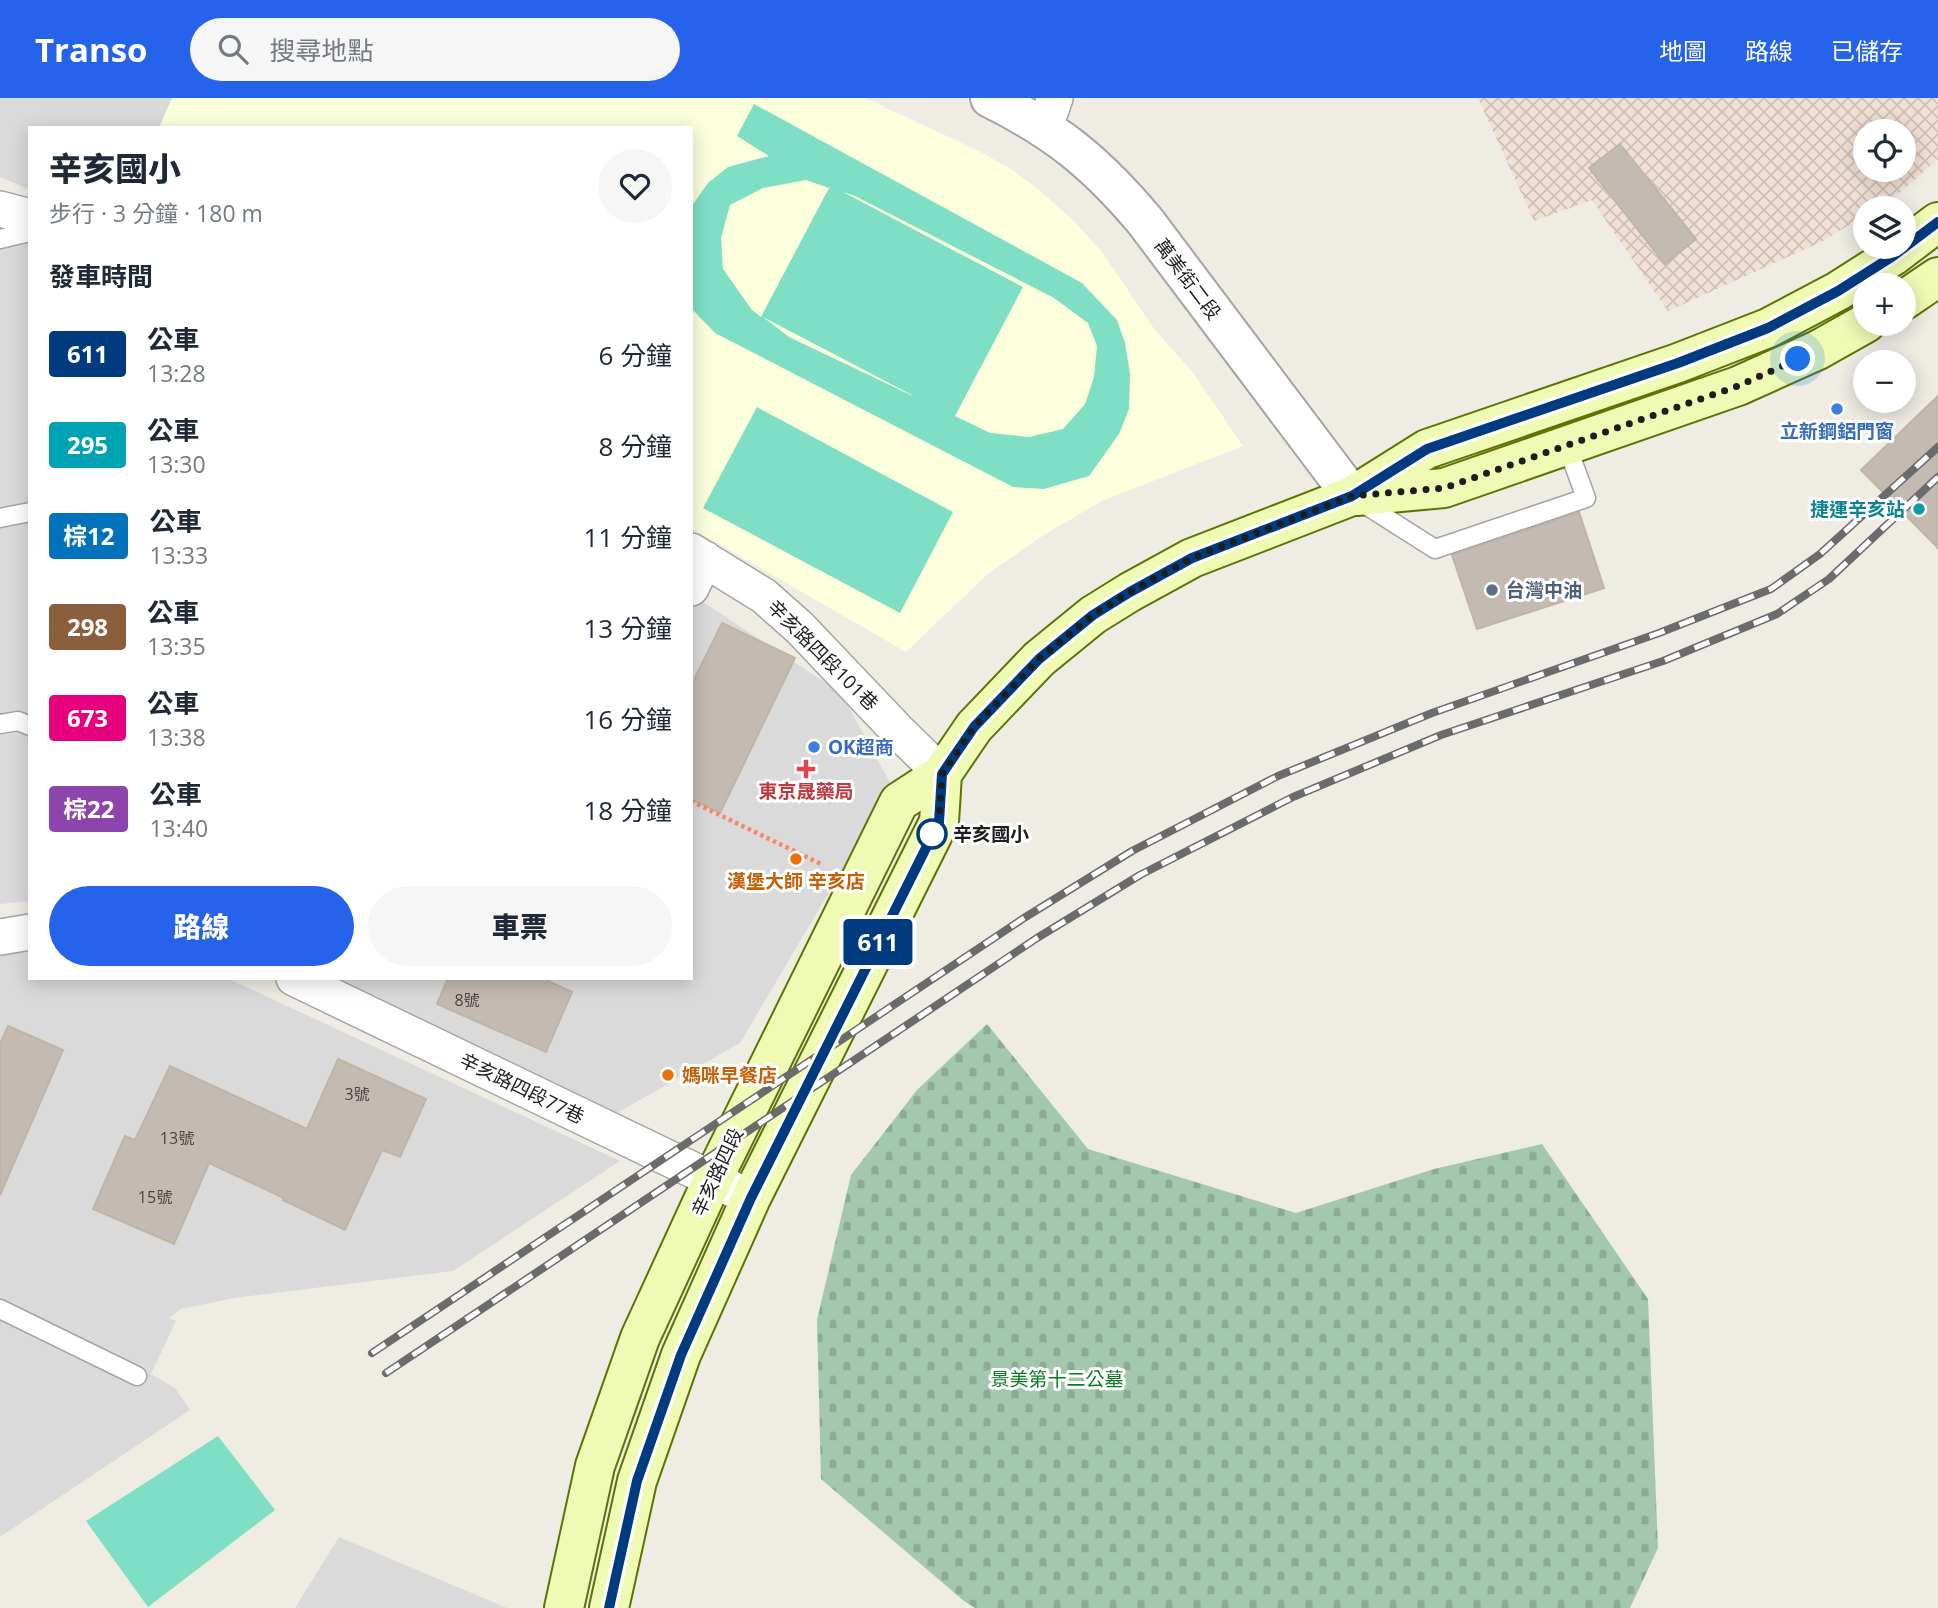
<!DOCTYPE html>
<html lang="zh-TW">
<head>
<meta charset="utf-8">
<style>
	:root { --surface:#fff; --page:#f6f6f7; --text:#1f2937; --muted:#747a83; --accent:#2563eb }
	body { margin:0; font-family:"Open Sans","Noto Sans TC",sans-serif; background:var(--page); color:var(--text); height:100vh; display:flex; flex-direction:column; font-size:26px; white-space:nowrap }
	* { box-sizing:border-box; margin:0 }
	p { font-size:23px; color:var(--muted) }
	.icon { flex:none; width:38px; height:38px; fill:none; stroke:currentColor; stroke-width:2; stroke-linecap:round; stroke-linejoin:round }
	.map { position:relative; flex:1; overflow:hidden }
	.side { position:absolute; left:28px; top:28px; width:665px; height:854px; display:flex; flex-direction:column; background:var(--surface); border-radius:0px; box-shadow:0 4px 18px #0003 }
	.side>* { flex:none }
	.badge { padding:0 14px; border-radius:5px; font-size:24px; line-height:46px }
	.controls { position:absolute; left:1853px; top:21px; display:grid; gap:14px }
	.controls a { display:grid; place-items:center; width:63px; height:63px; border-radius:50%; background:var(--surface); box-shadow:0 4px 18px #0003; font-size:35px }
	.you { position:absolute; width:35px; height:35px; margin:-18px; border:5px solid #fff; border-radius:50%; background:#1a73e8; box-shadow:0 0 0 10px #1a73e833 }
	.map>.badge { position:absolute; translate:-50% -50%; box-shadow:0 0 0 4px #fff }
	h2 { padding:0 21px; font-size:26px; line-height:63px }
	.round { display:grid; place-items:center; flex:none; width:74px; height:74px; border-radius:37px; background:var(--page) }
	.head { display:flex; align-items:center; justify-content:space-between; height:119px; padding:0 21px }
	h1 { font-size:33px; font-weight:800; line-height:52px }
	.primary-button { display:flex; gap:14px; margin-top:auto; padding:14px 21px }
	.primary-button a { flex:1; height:80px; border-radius:42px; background:var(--accent); color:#fff; font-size:28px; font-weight:800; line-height:80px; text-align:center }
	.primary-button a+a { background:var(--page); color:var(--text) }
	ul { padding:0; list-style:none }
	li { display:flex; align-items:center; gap:21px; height:91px; padding:0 21px }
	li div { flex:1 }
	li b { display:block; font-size:26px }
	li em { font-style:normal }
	li .badge { min-width:77px; font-weight:700; text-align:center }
	header { display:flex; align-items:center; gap:42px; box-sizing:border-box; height:98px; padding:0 35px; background:var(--accent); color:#fff }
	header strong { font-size:33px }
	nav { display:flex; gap:38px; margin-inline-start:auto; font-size:24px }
	.search { width:490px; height:63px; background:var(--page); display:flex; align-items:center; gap:18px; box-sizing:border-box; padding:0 24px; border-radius:38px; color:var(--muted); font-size:26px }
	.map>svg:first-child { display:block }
	.residential { fill:#dbdada }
	.education { fill:#fbffdb }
	.military { fill:url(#military-cross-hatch); fill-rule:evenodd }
	.cemetery { fill:url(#cemetery-stones) }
	.pitch { fill:#7fdfc4; fill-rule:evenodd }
	.building { fill:#c3bbb2; stroke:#c0b4a5; stroke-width:2 }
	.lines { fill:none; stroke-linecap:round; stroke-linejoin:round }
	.service-casing { stroke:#a4a4a4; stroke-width:21 }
	.minor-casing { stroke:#a4a4a4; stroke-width:38 }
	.tertiary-casing { stroke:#a4a4a4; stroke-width:42 }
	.secondary-casing { stroke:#5c7404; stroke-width:42 }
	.path { stroke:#fb8667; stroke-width:4.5; stroke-dasharray:3.5 3.5; stroke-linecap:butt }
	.service { stroke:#fff; stroke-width:18 }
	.minor { stroke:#fff; stroke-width:35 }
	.tertiary { stroke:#fff; stroke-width:38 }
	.secondary { stroke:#effab5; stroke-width:38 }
	.rail-casing { stroke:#6b6b6b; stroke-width:8 }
	.rail { stroke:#fff; stroke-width:5; stroke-dasharray:16; stroke-linecap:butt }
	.line-casing { stroke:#fff; stroke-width:16 }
	.line { stroke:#003b80; stroke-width:10 }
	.walk { stroke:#1d1d1d; stroke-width:7; stroke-dasharray:0 12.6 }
	.shop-dot { fill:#3f7fe0; stroke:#fff; stroke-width:2.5 }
	.culture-dot { fill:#0f9aa8; stroke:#fff; stroke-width:2.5 }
	.service-dot { fill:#5c6f8a; stroke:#fff; stroke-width:2.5 }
	.health-dot { fill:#e0444e; stroke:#fff; stroke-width:2.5 }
	.stop-dot { fill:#fff; stroke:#003b80; stroke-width:3.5 }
	.food-dot { fill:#e8710a; stroke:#fff; stroke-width:2.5 }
	.labels { text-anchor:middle; stroke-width:6; stroke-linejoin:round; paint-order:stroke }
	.number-label { font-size:16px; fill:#464442 }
	.street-label { font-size:19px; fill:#1d1d1d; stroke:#fff }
	.shop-label { font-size:19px; font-weight:bold; fill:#366cbe; stroke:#fff }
	.culture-label { font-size:19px; font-weight:bold; fill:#0d838f; stroke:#fff; text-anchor:end }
	.service-label { font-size:19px; font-weight:bold; fill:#4e5e75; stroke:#fff; text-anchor:start }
	.health-label { font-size:19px; font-weight:bold; fill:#be3a42; stroke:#fff }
	.stop-label { font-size:19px; font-weight:bold; fill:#1d1d1d; stroke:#fff; text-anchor:start }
	.food-label { font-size:19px; font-weight:bold; fill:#c56008; stroke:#fff }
	.park-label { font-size:19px; fill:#0a7c20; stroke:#fff }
</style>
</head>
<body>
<header>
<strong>Transo</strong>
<div class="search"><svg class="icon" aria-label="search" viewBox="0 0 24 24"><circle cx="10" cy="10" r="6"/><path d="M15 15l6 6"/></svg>搜尋地點</div>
<nav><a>地圖</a><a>路線</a><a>已儲存</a></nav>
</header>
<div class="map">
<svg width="1938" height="1510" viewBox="0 0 1938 1510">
	<defs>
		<pattern id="military-cross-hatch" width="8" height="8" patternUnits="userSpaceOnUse" patternTransform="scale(1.75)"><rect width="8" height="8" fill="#f1e0d5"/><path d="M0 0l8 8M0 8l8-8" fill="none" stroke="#cec0b6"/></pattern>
		<pattern id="cemetery-stones" width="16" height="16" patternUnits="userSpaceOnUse" patternTransform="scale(1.75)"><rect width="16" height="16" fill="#a3c8ad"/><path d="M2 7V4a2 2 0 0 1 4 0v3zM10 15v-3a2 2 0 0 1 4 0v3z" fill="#8cab94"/></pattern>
	</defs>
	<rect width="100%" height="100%" fill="#eeece3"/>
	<!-- residential -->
	<path class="residential" d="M 0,0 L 172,0 L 159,30 L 30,30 L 30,92 L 0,79 Z
		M 0,124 L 30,141 L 30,803 L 0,806 Z
		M 691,496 L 841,595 L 892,688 L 740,945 L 617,1015 L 338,880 L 691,880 Z
		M 30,852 L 30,880 L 227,880 L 620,1063 L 453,1173 L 234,1200 L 181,1211 L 169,1220 L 176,1223 L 151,1276 L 175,1290 L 190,1312 L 0,1439 L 0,858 Z
		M 339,1439 L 507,1510 L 295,1510 Z"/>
	<!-- education -->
	<path class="education" d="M 172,0 L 865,0 L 977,52 L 1006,68 L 1037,90 L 1074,123 L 1102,154 L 1155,232 L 1191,272 L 1243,348 L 1102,403 L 1044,437 L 989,475 L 906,554 L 691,430 L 691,30 L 159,30 Z"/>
	<!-- military -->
	<path class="military" d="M 1478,0 L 1938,0 L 1938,61 L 1896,98 L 1876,110 L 1866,110 L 1865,117 L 1823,143 L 1668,213 L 1592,102 L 1534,123 ZM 1866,33 L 1904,33 L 1904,72 L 1866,72 Z"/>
	<!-- cemetery -->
	<path class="cemetery" d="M 987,926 L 1088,1051 L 1296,1115 L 1434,1071 L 1542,1046 L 1648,1201 L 1658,1450 L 1630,1510 L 975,1510 L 964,1503 L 821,1381 L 817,1222 L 851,1077 L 917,992 Z"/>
	<!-- pitch -->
	<path class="pitch" d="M 754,6 L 1082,185 L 1117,222 L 1125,245 L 1130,276 L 1129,311 L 1119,336 L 1089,378 L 1044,391 L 1013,389 L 715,235 L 691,210 L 691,109 L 708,85 L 728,69 L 769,58 L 737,38 ZM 806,82 L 829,90 L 761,219 L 752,212 L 723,171 L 721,140 L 730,107 L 763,90 ZM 843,94 L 855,98 L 1054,200 L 1088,225 L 1097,248 L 1094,279 L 1085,306 L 1063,331 L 1029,339 L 990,335 L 955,318 L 1023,189 ZM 763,219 L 912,297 L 913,298 L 789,239 Z
		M 757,309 L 953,414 L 900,515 L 703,410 Z
		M 218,1338 L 275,1412 L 148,1509 L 86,1423 Z"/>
	<!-- building -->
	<path class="building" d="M 1620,46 L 1696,141 L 1665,166 L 1589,70 Z
		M 1938,298 L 1938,450 L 1861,372 Z
		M 1579,414 L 1604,490 L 1477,531 L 1452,457 Z
		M 722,525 L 795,560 L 720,715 L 691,701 L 691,588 Z
		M 448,880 L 542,880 L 572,894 L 546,954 L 437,906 Z
		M 8,928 L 63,952 L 0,1097 L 0,946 Z
		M 338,961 L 426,1001 L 400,1059 L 382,1052 L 345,1132 L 283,1102 L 284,1100 L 209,1065 L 174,1146 L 93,1111 L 125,1038 L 135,1042 L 170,968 L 307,1031 Z"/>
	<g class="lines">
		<defs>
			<path id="service" d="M 0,141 L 30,134
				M 1361,404 L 1435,451 L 1586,400 L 1567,348
				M 0,420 L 30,414
				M 0,626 L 18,623 L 30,628
				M 0,1211 L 137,1278"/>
			<path id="minor" d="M 1045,29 L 1055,0
				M 0,111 L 30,119
				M 691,453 L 764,498 L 800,530 L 899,634 L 942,676
				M 691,490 L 705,461
				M 0,839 L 30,834
				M 294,880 L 751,1100"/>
			<path id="tertiary" d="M 990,0 C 1057,33 1097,66 1145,123 L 1352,398"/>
			<path id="secondary" d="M 1904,202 L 1938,179
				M 1357,398 L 1444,390 L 1738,288 L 1818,252 L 1866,225
				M 564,1510 L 595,1368 L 640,1240 L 713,1081 L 899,704 L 942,676 L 974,629 L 1039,561 L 1093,517 L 1130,494 L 1192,460 L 1352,398 L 1427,351 L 1678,265 L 1768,230 L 1838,193 L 1893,158 L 1938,124
				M 609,1510 L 637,1383 L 681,1257 L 751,1100 L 939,724 L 942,676"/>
		</defs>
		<!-- service casing -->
		<use href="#service" class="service-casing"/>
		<!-- minor casing -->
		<use href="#minor" class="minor-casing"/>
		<!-- tertiary casing -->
		<use href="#tertiary" class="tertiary-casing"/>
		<!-- secondary casing -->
		<use href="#secondary" class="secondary-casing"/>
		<!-- path -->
		<path class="path" d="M 691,703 L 823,767"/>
		<!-- service -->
		<use href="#service" class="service"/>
		<!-- minor -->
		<use href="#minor" class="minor"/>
		<!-- tertiary -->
		<use href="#tertiary" class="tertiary"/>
		<!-- secondary -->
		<use href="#secondary" class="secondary"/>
		<defs>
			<path id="rail" d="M 372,1255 L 1024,820 L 1132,753 L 1278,678 L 1432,615 L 1659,535 L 1771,491 L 1820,456 L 1938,349
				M 386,1275 L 1037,840 L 1140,777 L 1293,699 L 1441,637 L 1663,563 L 1777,516 L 1829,481 L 1938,379"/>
		</defs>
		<!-- rail casing -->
		<use href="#rail" class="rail-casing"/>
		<!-- rail -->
		<use href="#rail" class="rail"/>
	</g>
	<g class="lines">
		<defs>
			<path id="line" d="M 609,1510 L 637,1383 L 681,1257 L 751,1100 L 939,724 L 942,676 L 974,629 L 1039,561 L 1093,517 L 1130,494 L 1192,460 L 1352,398 L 1427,351 L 1678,265 L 1768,230 L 1838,193 L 1893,158 L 1938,124"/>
		</defs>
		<!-- line casing -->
		<use href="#line" class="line-casing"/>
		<!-- line -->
		<use href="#line" class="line"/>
		<!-- walk -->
		<path class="walk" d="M 932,736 L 926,747 L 939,724 L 942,676 L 974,629 L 1039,561 L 1093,517 L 1130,494 L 1192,460 L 1352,398 L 1444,390 L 1738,288 L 1798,261"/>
	</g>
	<!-- markers -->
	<g class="shop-dot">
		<circle cx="1837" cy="311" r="7"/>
		<circle cx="814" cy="649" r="7"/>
	</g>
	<circle class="culture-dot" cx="1919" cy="411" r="7"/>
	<circle class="service-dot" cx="1492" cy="492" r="7"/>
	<path class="health-dot" d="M802.5 660.5h7v7h7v7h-7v7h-7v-7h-7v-7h7z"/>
	<circle class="stop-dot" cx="932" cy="736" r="14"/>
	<g class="food-dot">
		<circle cx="796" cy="761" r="7"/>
		<circle cx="668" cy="977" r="7"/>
	</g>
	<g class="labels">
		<!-- number labels -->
		<g class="number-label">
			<text x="467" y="908">8號</text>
			<text x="357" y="1002">3號</text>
			<text x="177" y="1046">13號</text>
			<text x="155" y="1105">15號</text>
		</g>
		<!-- street labels -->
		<g class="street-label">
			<text transform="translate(1188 181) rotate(53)" y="7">萬美街二段</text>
			<text transform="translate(823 557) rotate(45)" y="7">辛亥路四段101巷</text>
			<text transform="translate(522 990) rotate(26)" y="7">辛亥路四段77巷</text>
			<text transform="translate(717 1074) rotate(-65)" y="7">辛亥路四段</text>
		</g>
		<!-- shop labels -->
		<g class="shop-label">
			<text x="1837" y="340">立新鋼鋁門窗</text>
			<text x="828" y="656" text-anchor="start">OK超商</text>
		</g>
		<!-- culture labels -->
		<g class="culture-label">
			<text x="1905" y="418">捷運辛亥站</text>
		</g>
		<!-- service labels -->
		<g class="service-label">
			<text x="1506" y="499">台灣中油</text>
		</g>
		<!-- health labels -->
		<g class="health-label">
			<text x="806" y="700">東京晟藥局</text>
		</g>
		<!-- stop labels -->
		<g class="stop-label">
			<text x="953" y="743">辛亥國小</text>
		</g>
		<!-- food labels -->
		<g class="food-label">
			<text x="796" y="790">漢堡大師 辛亥店</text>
			<text x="682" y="984" text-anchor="start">媽咪早餐店</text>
		</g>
		<!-- park labels -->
		<g class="park-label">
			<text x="1057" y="1288">景美第十二公墓</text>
		</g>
	</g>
</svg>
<div class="controls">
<a><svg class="icon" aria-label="locate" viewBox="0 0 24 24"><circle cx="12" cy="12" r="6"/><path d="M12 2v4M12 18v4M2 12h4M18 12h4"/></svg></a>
<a><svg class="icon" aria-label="layers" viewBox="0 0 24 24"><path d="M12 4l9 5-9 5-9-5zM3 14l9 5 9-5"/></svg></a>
<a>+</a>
<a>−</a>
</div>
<div class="you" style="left:1798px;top:261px"></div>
<b class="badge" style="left:878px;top:844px;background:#003b80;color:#fff">611</b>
<section class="side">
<div class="head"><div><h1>辛亥國小</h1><p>步行 · 3 分鐘 · 180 m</p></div><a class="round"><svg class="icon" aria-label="heart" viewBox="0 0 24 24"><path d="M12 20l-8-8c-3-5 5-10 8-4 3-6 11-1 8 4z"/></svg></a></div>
<h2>發車時間</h2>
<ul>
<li><span class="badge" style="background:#003b80;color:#fff">611</span><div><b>公車</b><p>13:28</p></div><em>6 分鐘</em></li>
<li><span class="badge" style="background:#00a3b4;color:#fff">295</span><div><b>公車</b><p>13:30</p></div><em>8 分鐘</em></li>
<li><span class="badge" style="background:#0072bc;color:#fff">棕12</span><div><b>公車</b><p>13:33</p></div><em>11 分鐘</em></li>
<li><span class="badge" style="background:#8b5e3c;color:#fff">298</span><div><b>公車</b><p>13:35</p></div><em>13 分鐘</em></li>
<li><span class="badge" style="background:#e6007e;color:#fff">673</span><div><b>公車</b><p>13:38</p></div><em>16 分鐘</em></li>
<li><span class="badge" style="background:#8e44ad;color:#fff">棕22</span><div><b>公車</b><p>13:40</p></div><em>18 分鐘</em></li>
</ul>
<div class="primary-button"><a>路線</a><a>車票</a></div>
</section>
</div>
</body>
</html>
